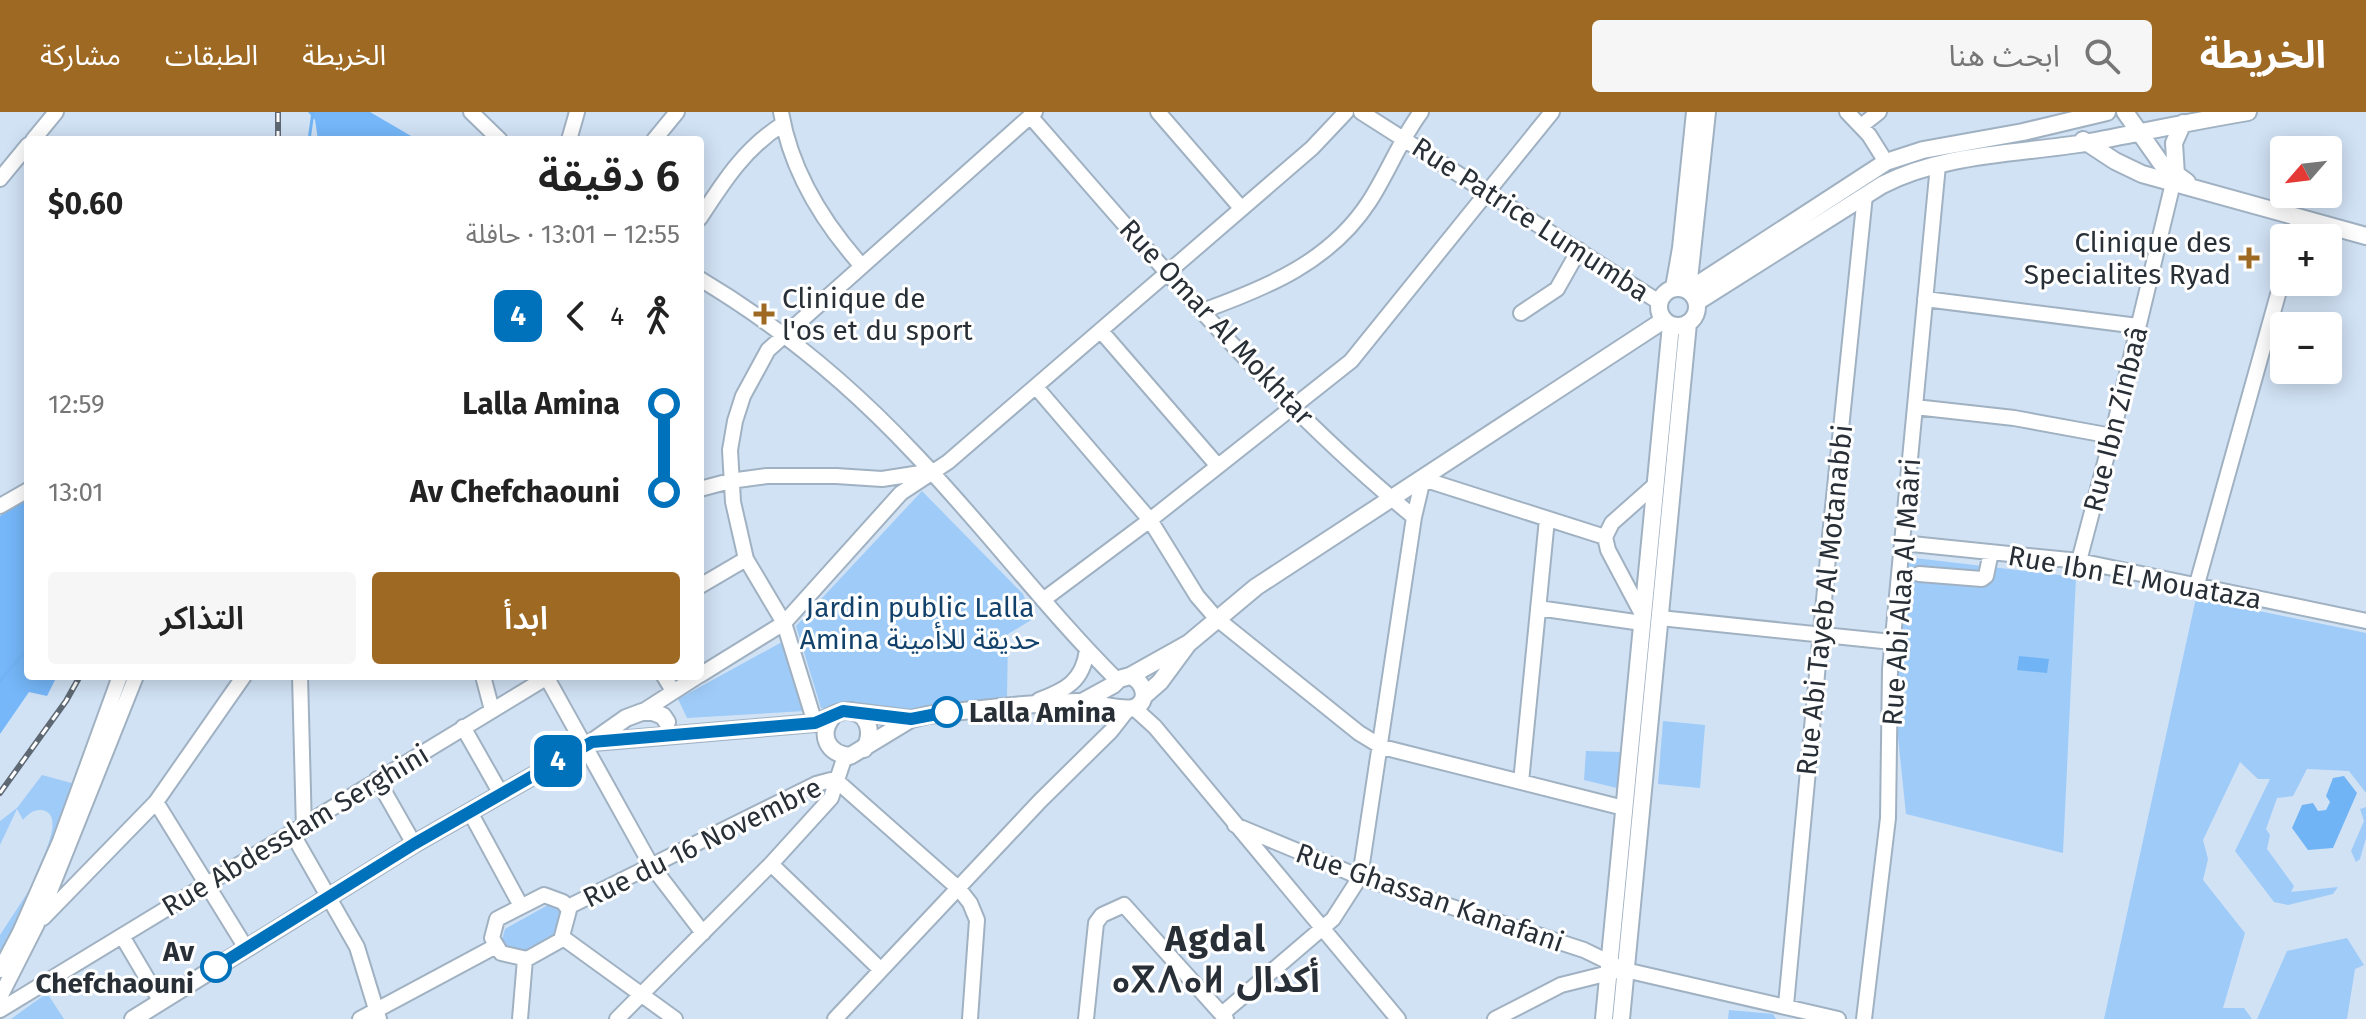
<!DOCTYPE html>
<html lang="ar">
<head>
<meta charset="utf-8">
<style>
	:root { --surface:#fff; --page:#f6f6f6; --text:#222; --muted:#767676; --accent:#9e6922 }
	body { margin:0; font-family:"Fira Sans","Noto Sans Arabic","Noto Sans Tifinagh",sans-serif; background:var(--page); color:var(--text); direction:rtl; height:100vh; display:flex; flex-direction:column; font-size:30px; white-space:nowrap }
	* { box-sizing:border-box; margin:0 }
	p { font-size:26px; color:var(--muted) }
	.icon { flex:none; width:44px; height:44px; fill:none; stroke:currentColor; stroke-width:2; stroke-linecap:round; stroke-linejoin:round }
	.map { position:relative; flex:1; overflow:hidden; direction:ltr }
	.details { position:absolute; left:24px; top:24px; width:680px; height:544px; display:flex; flex-direction:column; background:var(--surface); border-radius:8px; box-shadow:0 4px 20px #0003; direction:rtl }
	.details>* { flex:none }
	.badge { padding:0 16px; border-radius:12px; font-size:28px; line-height:52px }
	.needle { width:52px; rotate:242deg }
	.buttons { position:absolute; left:2270px; top:24px; display:grid; gap:16px }
	.buttons a { display:grid; place-items:center; width:72px; height:72px; border-radius:8px; background:var(--surface); box-shadow:0 4px 20px #0003; font-size:40px }
	.map>.badge { position:absolute; translate:-50% -50%; box-shadow:0 0 0 4px #fff }
	.legs { display:flex; align-items:center; gap:12px; height:88px; padding:0 24px; font-size:26px }
	.legs p { margin-inline-start:auto }
	.summary { display:flex; align-items:center; justify-content:space-between; height:136px; padding:0 24px }
	h1 { font-size:44px; font-weight:600; line-height:60px }
	.primary-button { display:flex; gap:16px; margin-top:auto; padding:16px 24px }
	.primary-button a { flex:1; height:92px; border-radius:8px; background:var(--accent); color:#fff; font-size:32px; font-weight:600; line-height:92px; text-align:center }
	.primary-button a+a { background:var(--page); color:var(--text) }
	ul { padding:0 24px; list-style:none }
	li { display:flex; align-items:center; gap:28px; height:88px; font-size:30px }
	li i { display:grid; place-items:center; width:12px; height:100%; margin:0 10px; background:currentColor }
	li i::after { content:''; width:20px; height:20px; margin:-10px; border:6px solid; border-radius:50%; background:var(--surface) }
	li p { margin-inline-start:auto }
	li:first-child i { background:linear-gradient(#0000 50%,currentColor 0) }
	li:last-child i { background:linear-gradient(currentColor 50%,#0000 0) }
	header { display:flex; align-items:center; gap:48px; box-sizing:border-box; height:112px; padding:0 40px; background:var(--accent); color:#fff }
	header strong { font-size:38px }
	nav { display:flex; gap:44px; margin-inline-start:auto; font-size:28px }
	.search { width:560px; height:72px; background:var(--page); display:flex; align-items:center; gap:20px; box-sizing:border-box; padding:0 28px; border-radius:8px; color:var(--muted); font-size:30px }
	.map>svg:first-child { display:block }
	.green { fill:#9fcbf8 }
	.forest { fill:#75b7f9 }
	.water { fill:#71b4f5 }
	.lines { fill:none; stroke-linecap:round; stroke-linejoin:round }
	.stream { stroke:#71b4f5; stroke-width:3 }
	.minor-casing { stroke:#a0b1c2; stroke-width:18 }
	.major-casing { stroke:#a0b1c2; stroke-width:20 }
	.minor { stroke:#fff; stroke-width:14 }
	.major { stroke:#fff; stroke-width:16 }
	.rail-casing { stroke:#5e6873; stroke-width:6 }
	.rail { stroke:#fff; stroke-width:3; stroke-dasharray:9; stroke-linecap:butt }
	.line-1-casing { stroke:#fff; stroke-width:18 }
	.line-1 { stroke:#0072bc; stroke-width:12 }
	.poi-dot { fill:#9e6922; stroke:#fff; stroke-width:3 }
	.stop-1-dot { fill:#fff; stroke:#0072bc; stroke-width:4 }
	.labels { text-anchor:middle; stroke-width:6; stroke-linejoin:round; paint-order:stroke }
	.street-label { font-size:28px; fill:#282f36; stroke:#fff }
	.poi-label { font-size:28px; fill:#282f36; stroke:#fff; text-anchor:end }
	.park-label { font-size:28px; fill:#12426c; stroke:#fff }
	.stop-label { font-size:28px; font-weight:bold; fill:#282f36; stroke:#fff; text-anchor:start }
	.district-label { font-size:36px; font-weight:bold; letter-spacing:2px; fill:#282f36; stroke:#fff }
</style>
</head>
<body>
<header>
<strong>الخريطة</strong>
<div class="search"><svg class="icon" aria-label="search" viewBox="0 0 24 24"><circle cx="10" cy="10" r="6"/><path d="M15 15l6 6"/></svg>ابحث هنا</div>
<nav><a>الخريطة</a><a>الطبقات</a><a>مشاركة</a></nav>
</header>
<div class="map">
<svg width="2366" height="907" viewBox="0 0 2366 907">
	<rect width="100%" height="100%" fill="#d1e2f5"/>
	<!-- green -->
	<path class="green" d="M 922,379 L 1023,482 L 1033,507 L 1008,522 L 1007,586 L 928,602 L 821,596 L 796,514 Z
		M 1906,445 L 2076,465 L 2063,741 L 1906,702 L 1894,587 Z
		M 2196,486 L 2366,521 L 2366,681 L 2349,659 L 2307,657 L 2293,684 L 2277,686 L 2266,717 L 2270,723 L 2267,737 L 2294,774 L 2291,780 L 2338,775 L 2333,782 L 2288,793 L 2274,790 L 2235,739 L 2270,667 L 2258,667 L 2240,650 L 2203,728 L 2208,747 L 2203,768 L 2245,821 L 2223,896 L 2244,896 L 2252,907 L 2104,907 Z
		M 782,530 L 804,599 L 687,606 L 678,587 Z
		M 1663,609 L 1705,613 L 1700,676 L 1658,672 Z
		M 1586,639 L 1621,640 L 1617,676 L 1584,668 Z
		M 42,663 L 79,673 L 41,770 L 36,762 C 41,749 68,699 40,698 C 33,698 28,702 23,708 L 17,697 L 0,733 L 0,709 L 17,696 Z
		M 2366,695 L 2366,726 L 2360,747 L 2356,750 L 2351,739 L 2364,709 L 2360,697 Z
		M 28,780 L 30,789 L 0,846 L 0,823 Z
		M 548,793 L 563,798 L 555,826 L 529,840 L 508,835 L 502,828 L 505,817 Z
		M 2347,826 L 2364,853 L 2355,857 L 2347,907 L 2257,907 L 2287,839 Z
		M 47,881 L 64,907 L 11,907 Z
		M 1729,898 L 1773,902 L 1776,907 L 1728,907 Z"/>
	<!-- forest -->
	<path class="forest" d="M 308,0 L 370,0 L 418,28 L 318,28 L 315,8 Z
		M 28,386 L 28,564 L 57,564 L 47,584 L 29,580 L 0,622 L 0,404 Z"/>
	<!-- water -->
	<path class="water" d="M 2019,544 L 2049,547 L 2047,561 L 2017,558 Z
		M 2344,664 L 2357,681 L 2333,736 L 2308,738 L 2292,716 L 2302,693 L 2313,691 L 2318,699 L 2326,698 L 2330,690 L 2326,684 L 2333,666 Z"/>
	<g class="lines">
		<!-- stream -->
		<path class="stream" d="M 309,28 L 313,0
			M 0,569 L 28,536"/>
		<defs>
			<path id="minor" d="M 471,0 L 500,28
				M 781,0 C 791,59 822,109 861,153
				M 1158,0 L 1241,96
				M 1361,0 L 1659,190
				M 1847,0 L 1869,23 L 1886,50
				M 1030,4 C 1152,143 1271,288 1414,405
				M 1861,14 L 1879,0
				M 33,28 L 56,0
				M 569,28 L 577,0
				M 654,28 L 677,0
				M 0,67 L 28,33
				M 700,106 C 724,69 745,36 783,12
				M 2293,126 L 2299,106
				M 700,167 C 779,214 850,273 913,340 C 984,414 1045,496 1117,568
				M 1925,187 L 2138,214
				M 1202,199 C 1266,176 1330,150 1369,90 C 1388,61 1400,28 1421,0
				M 1521,201 L 1557,177 L 1579,138
				M 1101,219 L 1217,353
				M 1036,275 L 1150,408 L 1197,484 L 1216,506 L 1359,621 L 1382,635 L 1624,696
				M 1915,295 L 2014,306 L 2112,324
				M 700,377 L 730,369 L 767,364 L 836,364 L 882,367 L 927,360
				M 0,394 L 28,378
				M 1902,431 L 2079,449 L 2366,509
				M 2079,449 L 2112,324 L 2173,71
				M 1919,462 L 1982,467 L 1986,464 L 1991,440
				M 2197,472 L 2284,161
				M 700,474 L 746,447
				M 1043,488 L 1150,408 L 1351,249 L 1552,0
				M 1538,496 L 1642,511
				M 1643,504 L 1608,438 L 1605,425 L 1612,411 L 1656,372
				M 1660,506 L 1892,530
				M 700,563 L 784,511 L 901,381 L 948,350 L 1312,36 L 1346,0
				M 300,564 L 304,718
				M 483,564 L 492,598
				M 664,564 L 673,579
				M 547,566 L 651,753 L 703,821
				M 1039,588 C 1066,578 1083,569 1087,538
				M 1133,595 L 1155,615 L 1398,907
				M 642,600 L 698,564
				M 815,611 L 784,511 L 746,447 L 733,390 L 730,338 L 735,309 L 743,284 L 768,238 L 1035,0
				M 463,615 L 501,682
				M 377,667 L 414,732
				M 838,670 L 959,777 L 970,791 L 977,808 L 970,907
				M 1521,670 L 1547,407
				M 156,690 L 246,836
				M 470,700 L 521,794
				M 1235,713 L 1360,765 L 1584,838 L 1625,858 L 1838,907
				M 292,721 L 357,835 L 379,907
				M 771,752 L 881,858
				M 544,783 L 563,790 L 569,798 L 561,828 L 527,847 L 501,841 L 492,826 L 497,807 Z
				M 568,795 L 816,672 L 831,668 L 838,670
				M 43,806 L 156,690 L 244,564
				M 122,824 L 161,890
				M 562,825 L 675,907
				M 0,858 L 20,820 L 60,729 L 120,564
				M 0,885 L 37,812 L 136,564
				M 1786,893 L 1830,424 L 1865,83
				M 0,898 L 549,564
				M 1222,902 L 1333,807 L 1360,765 L 1414,405 L 1423,367 L 1605,425
				M 360,907 L 496,834
				M 520,907 L 525,847
				M 617,907 L 771,752 L 831,686 L 845,644
				M 835,907 L 1040,689 L 1111,619 L 1129,596
				M 1086,907 L 1096,811 L 1102,803 L 1124,793 L 1226,907
				M 1495,907 L 1561,873 L 1617,859
				M 1864,907 L 1888,706 L 1890,557 L 1938,53"/>
			<path id="major" d="M 2125,0 L 2161,51 L 2187,70
				M 2083,28 L 2115,49 L 2142,62 L 2366,124
				M 2176,63 L 2174,31 L 2183,11
				M1659 195a19 19 0 1 1 38 0a19 19 0 1 1-38 0Z
				M 1674,176 L 1681,136 L 1695,0
				M 1688,177 L 1707,0
				M 1689,178 L 1886,50 L 1923,38 L 2023,20 L 2107,0
				M 1697,190 L 1882,73 C 1945,41 2017,42 2085,31 C 2139,21 2193,9 2248,0
				M 1144,584 L 1160,570 L 1188,532
				M 1082,590 L 1113,573 L 1119,567 L 1130,564 L 1189,531 L 1256,475 L 1664,208
				M 855,600 L 911,607
				M 833,604 C 818,622 827,642 850,644 L 911,607 L 928,603 C 977,597 1028,591 1077,590 C 1092,590 1121,599 1133,596 C 1151,590 1144,569 1130,564
				M 594,630 L 815,611 C 825,608 836,599 846,599 C 869,598 874,622 864,637
				M 133,907 L 414,732 L 592,630 L 626,606 L 642,600 L 653,600 L 663,604 L 667,610
				M 1604,907 L 1671,213
				M 1621,907 L 1688,211"/>
		</defs>
		<!-- minor casing -->
		<use href="#minor" class="minor-casing"/>
		<!-- major casing -->
		<use href="#major" class="major-casing"/>
		<!-- minor -->
		<use href="#minor" class="minor"/>
		<!-- major -->
		<use href="#major" class="major"/>
		<defs>
			<path id="rail" d="M 278,28 L 278,0
				M 0,681 L 66,589 L 80,564"/>
		</defs>
		<!-- rail casing -->
		<use href="#rail" class="rail-casing"/>
		<!-- rail -->
		<use href="#rail" class="rail"/>
	</g>
	<g class="lines">
		<defs>
			<path id="line-1" d="M 216,855 L 414,732 L 592,630 L 815,611 L 843,599 L 911,607 L 947,600"/>
		</defs>
		<!-- line-1 casing -->
		<use href="#line-1" class="line-1-casing"/>
		<!-- line-1 -->
		<use href="#line-1" class="line-1"/>
	</g>
	<!-- markers -->
	<g class="poi-dot">
		<path d="M2245 134h8v8h8v8h-8v8h-8v-8h-8v-8h8z"/>
		<path d="M760 190h8v8h8v8h-8v8h-8v-8h-8v-8h8z"/>
	</g>
	<g class="stop-1-dot">
		<circle cx="947" cy="600" r="14"/>
		<circle cx="216" cy="855" r="14"/>
	</g>
	<g class="labels">
		<!-- street labels -->
		<g class="street-label">
			<text transform="translate(1531 107) rotate(33)" y="10">Rue Patrice Lumumba</text>
			<text transform="translate(1217 210) rotate(47)" y="10">Rue Omar Al Mokhtar</text>
			<text transform="translate(2115 307) rotate(-76)" y="10">Rue Ibn Zinbaâ</text>
			<text transform="translate(2135 465) rotate(10)" y="10">Rue Ibn El Mouataza</text>
			<text transform="translate(1901 480) rotate(-86)" y="10">Rue Abi Alaa Al Maâri</text>
			<text transform="translate(1824 488) rotate(-84)" y="10">Rue Abi Tayeb Al Motanabbi</text>
			<text transform="translate(295 718) rotate(-31)" y="10">Rue Abdesslam Serghini</text>
			<text transform="translate(702 730) rotate(-26)" y="10">Rue du 16 Novembre</text>
			<text transform="translate(1430 785) rotate(19)" y="10">Rue Ghassan Kanafani</text>
		</g>
		<!-- poi labels -->
		<g class="poi-label">
			<text x="2231" y="140">Clinique des<tspan x="2231" dy="32">Specialites Ryad</tspan></text>
			<text x="782" y="196" text-anchor="start">Clinique de<tspan x="782" dy="32">l'os et du sport</tspan></text>
		</g>
		<!-- park labels -->
		<g class="park-label">
			<text x="920" y="505">Jardin public Lalla<tspan x="920" dy="32">Amina حديقة للاأمينة</tspan></text>
		</g>
		<!-- stop labels -->
		<g class="stop-label">
			<text x="969" y="610">Lalla Amina</text>
			<text x="194" y="849" text-anchor="end">Av<tspan x="194" dy="32">Chefchaouni</tspan></text>
		</g>
		<!-- district labels -->
		<g class="district-label">
			<text x="1216" y="839">Agdal<tspan x="1216" dy="41">ⴰⴳⴷⴰⵍ أكدال</tspan></text>
		</g>
	</g>
</svg>
<div class="buttons">
<a><svg class="needle" viewBox="-14 -14 28 28"><path d="M0-13l5 13h-10z" fill="#e53935"/><path d="M0 13l5-13h-10z" fill="#767676"/></svg></a>
<a>+</a>
<a>−</a>
</div>
<b class="badge" style="left:558px;top:649px;background:#0072bc;color:#fff">4</b>
<section class="details">
<div class="summary"><div><h1>6 دقيقة</h1><p>12:55 – 13:01 · حافلة</p></div><b>$0.60</b></div>
<div class="legs"><svg class="icon" aria-label="walk" viewBox="0 0 24 24"><circle cx="13" cy="4" r="2"/><path d="M13 8l-2 6 4 7M11 14l-3 7M7 12l3-4h3l4 4"/></svg>4<svg class="icon" aria-label="back" viewBox="0 0 24 24"><path d="M15 5l-7 7 7 7"/></svg><b class="badge" style="background:#0072bc;color:#fff">4</b></div>
<ul>
<li><i style="color:#0072bc"></i><b>Lalla Amina</b><p>12:59</p></li>
<li><i style="color:#0072bc"></i><b>Av Chefchaouni</b><p>13:01</p></li>
</ul>
<div class="primary-button"><a>ابدأ</a><a>التذاكر</a></div>
</section>
</div>
</body>
</html>
